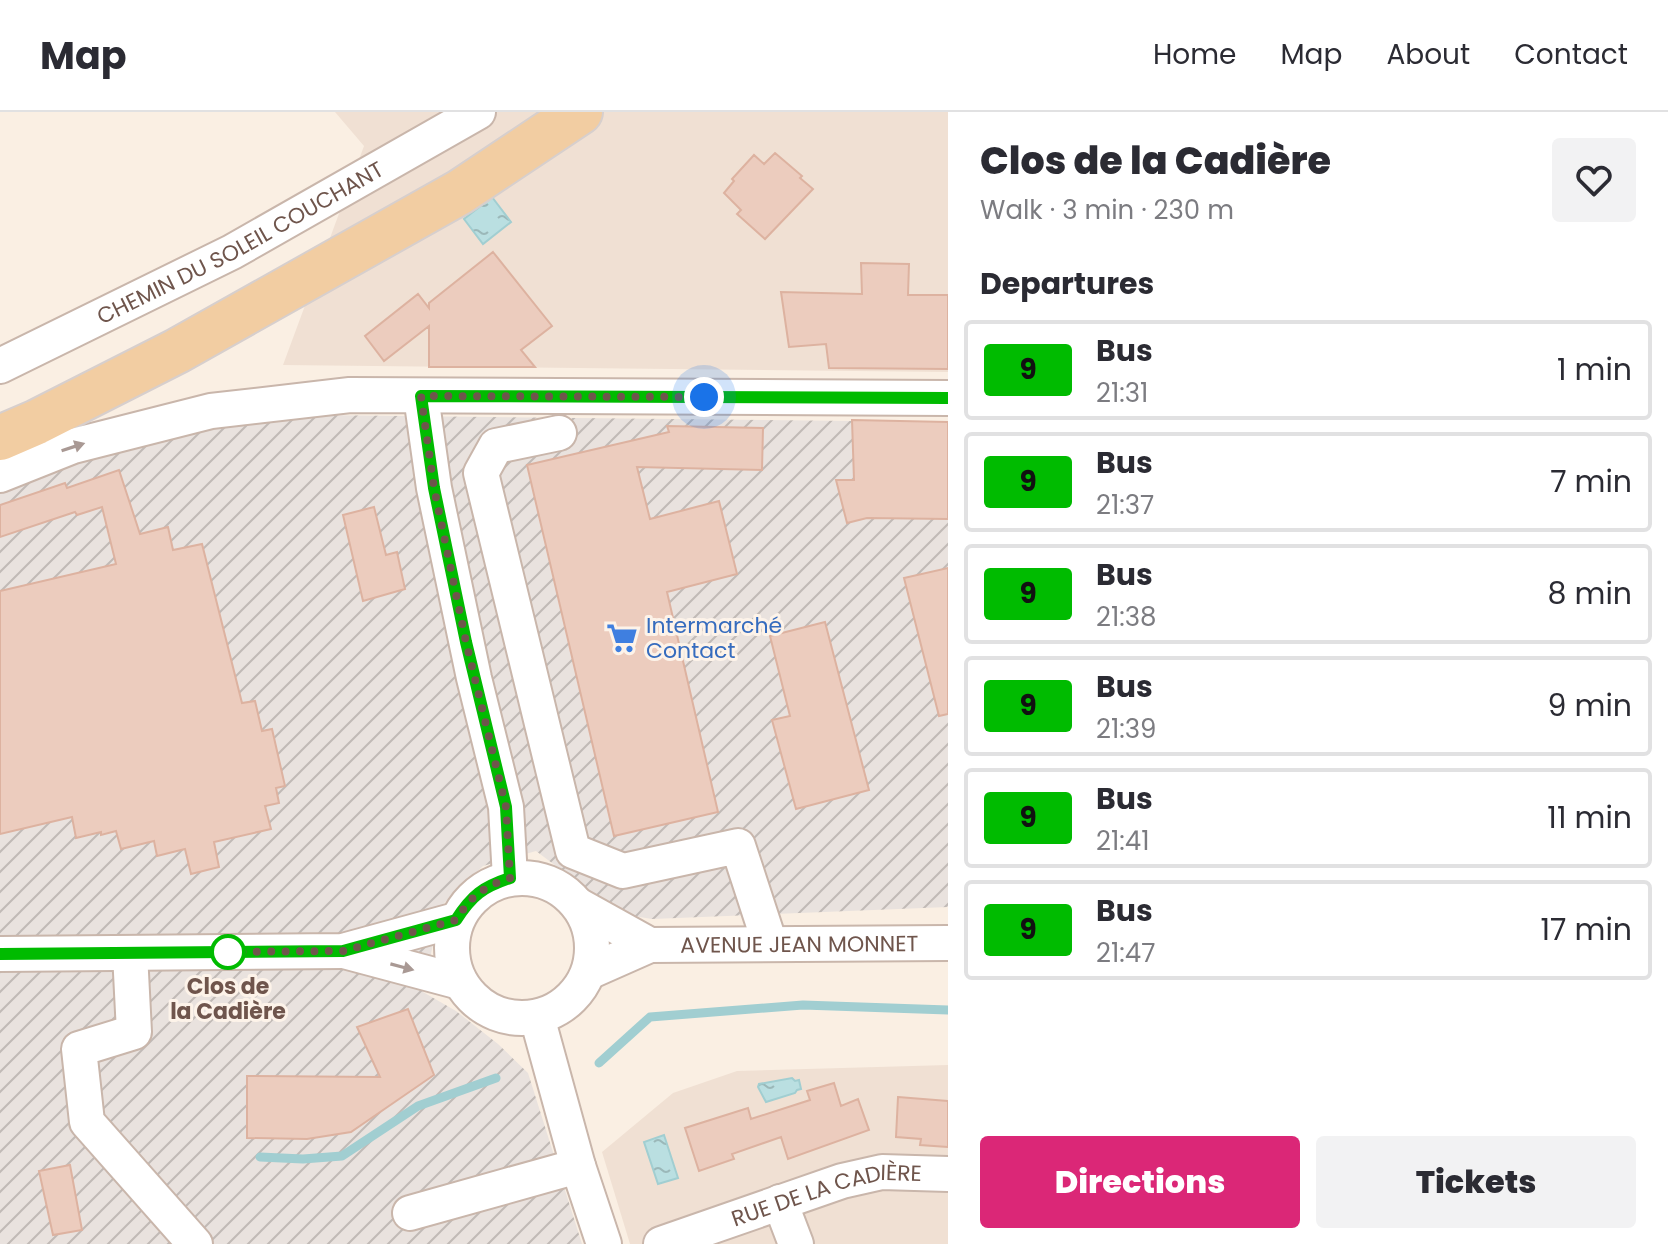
<!DOCTYPE html>
<html lang="en">
<head>
<meta charset="utf-8">
<style>
	:root { --surface:#fff; --page:#f2f2f3; --text:#2b2b33; --muted:#7c7c81; --line:#e1e1e2; --accent:#db2777 }
	body { margin:0; font-family:Poppins,sans-serif; background:var(--page); color:var(--text); height:100vh; display:flex; flex-direction:column; font-size:30px; white-space:nowrap }
	* { box-sizing:border-box; margin:0 }
	p { font-size:26px; color:var(--muted) }
	.icon { flex:none; width:44px; height:44px; fill:none; stroke:currentColor; stroke-width:2; stroke-linecap:round; stroke-linejoin:round }
	.map { position:relative; flex:1; overflow:hidden }
	.side { display:flex; flex-direction:column; background:var(--surface); width:720px }
	.side>* { flex:none }
	.badge { padding:0 16px; border-radius:6px; font-size:28px; line-height:52px }
	.you { position:absolute; width:40px; height:40px; margin:-20px; border:6px solid #fff; border-radius:50%; background:#1a73e8; box-shadow:0 0 0 12px #1a73e833 }
	.map>.badge { position:absolute; translate:-50% -50%; box-shadow:0 0 0 4px #fff }
	h2 { padding:0 32px; font-size:30px; line-height:72px }
	.round { display:grid; place-items:center; flex:none; width:84px; height:84px; border-radius:8px; background:var(--page) }
	.headline { display:flex; align-items:center; justify-content:space-between; height:136px; padding:0 32px }
	h1 { font-size:38px; font-weight:800; line-height:60px }
	.primary-button { display:flex; gap:16px; margin-top:auto; padding:16px 32px }
	.primary-button a { flex:1; height:92px; border-radius:8px; background:var(--accent); color:#fff; font-size:32px; font-weight:800; line-height:92px; text-align:center }
	.primary-button a+a { background:var(--page); color:var(--text) }
	ul { padding:0; list-style:none }
	li { display:flex; align-items:center; gap:24px; height:100px; margin:0 16px 12px; padding:0 16px; border:4px solid var(--line); border-radius:8px }
	li div { flex:1 }
	li b { display:block; font-size:30px }
	li em { font-style:normal }
	li .badge { min-width:88px; font-weight:700; text-align:center }
	header { display:flex; align-items:center; gap:48px; box-sizing:border-box; height:112px; padding:0 40px; background:var(--surface); border-bottom:2px solid var(--line) }
	header strong { font-size:38px }
	nav { display:flex; gap:44px; margin-inline-start:auto; font-size:28px }
	main { display:flex; flex:1; min-height:0 }
	.map>svg:first-child { display:block }
	.residential { fill:#f0e0d3 }
	.industrial { fill:url(#industrial-furrows) }
	.water { fill:url(#water-ripples); stroke:#a1ced1; stroke-width:2 }
	.lines { fill:none; stroke-linecap:round; stroke-linejoin:round }
	.stream { stroke:#a1ced1; stroke-width:9 }
	.building { fill:#ecccbe; stroke:#ddb2a0; stroke-width:2 }
	.minor-casing { stroke:#c9b6ab; stroke-width:38 }
	.major-casing { stroke:#d7cfcd; stroke-width:48 }
	.minor { stroke:#fff; stroke-width:34 }
	.major { stroke:#f2cda2; stroke-width:44 }
	.oneway { fill:#a99994 }
	.line-casing { stroke:#fff; stroke-width:18 }
	.line { stroke:#0b0; stroke-width:12 }
	.walk { stroke:#6f554c; stroke-width:8; stroke-dasharray:0 14.4 }
	.stop-dot { fill:#fff; stroke:#0b0; stroke-width:4 }
	.labels { text-anchor:middle; stroke-width:6; stroke-linejoin:round; paint-order:stroke }
	.street-label { font-size:22px; fill:#6f554c; stroke:#fdf3e9 }
	.shop-label { font-size:22px; fill:#366cbe; stroke:#fdf3e9; text-anchor:start }
	.stop-label { font-size:22px; font-weight:bold; fill:#6f554c; stroke:#fdf3e9 }
</style>
</head>
<body>
<header>
<strong>Map</strong>
<nav><a>Home</a><a>Map</a><a>About</a><a>Contact</a></nav>
</header>
<main>
<div class="map">
<svg width="948" height="1132" viewBox="0 0 948 1132">
	<defs>
		<pattern id="industrial-furrows" width="10" height="10" patternUnits="userSpaceOnUse" patternTransform="scale(2)"><rect width="10" height="10" fill="#e9e2de"/><path d="M-1 1l2-2M0 10L10 0M9 11l2-2" fill="none" stroke="#c1bab6"/></pattern>
		<pattern id="water-ripples" width="26" height="14" patternUnits="userSpaceOnUse" patternTransform="scale(2)"><rect width="26" height="14" fill="#badfe1"/><path d="M2 4q2-2 4 0t4 0M15 11q2-2 4 0t4 0" fill="none" stroke="#9bb8b9"/></pattern>
	</defs>
	<rect width="100%" height="100%" fill="#faefe3"/>
	<!-- residential -->
	<path class="residential" d="M 335,0 L 948,0 L 948,260 L 283,253 L 364,34 Z
		M 948,953 L 948,1132 L 630,1132 L 602,1040 L 673,981 L 737,959 Z"/>
	<!-- industrial -->
	<path class="industrial" d="M 316,303 L 948,310 L 948,795 L 652,807 L 627,803 L 600,787 L 536,739 L 483,754 L 441,794 L 423,880 L 456,899 L 498,932 L 528,961 L 582,1132 L 0,1132 L 0,371 L 194,318 Z"/>
	<!-- water -->
	<path class="water" d="M 492,85 L 511,110 L 483,132 L 464,107 Z
		M 792,966 L 795,969 L 799,968 L 801,977 L 797,978 L 795,981 L 766,990 L 758,975 L 759,972 Z
		M 664,1023 L 678,1066 L 658,1072 L 644,1030 Z"/>
	<g class="lines">
		<!-- stream -->
		<path class="stream" d="M 599,951 L 650,905 L 803,893 L 948,898
			M 260,1045 L 303,1047 L 342,1044 L 418,994 L 496,966"/>
	</g>
	<!-- building -->
	<path class="building" d="M 775,41 L 802,64 L 800,66 L 813,77 L 765,127 L 737,102 L 741,98 L 724,81 L 734,69 L 732,67 L 754,43 L 764,52 Z
		M 493,140 L 552,214 L 521,238 L 535,255 L 429,255 L 429,214 L 384,249 L 365,224 L 418,182 L 429,196 L 429,191 Z
		M 861,151 L 909,152 L 908,183 L 948,183 L 948,257 L 829,256 L 826,232 L 789,235 L 781,180 L 862,182 Z
		M 852,308 L 948,310 L 948,407 L 867,406 L 847,411 L 836,368 L 854,368 Z
		M 667,314 L 763,316 L 762,358 L 637,355 L 650,407 L 719,389 L 737,462 L 667,480 L 718,700 L 614,724 L 527,353 L 669,320 Z
		M 119,358 L 140,422 L 168,415 L 173,438 L 202,432 L 242,591 L 255,589 L 262,619 L 272,617 L 285,674 L 276,676 L 279,691 L 265,694 L 271,717 L 214,730 L 219,755 L 191,762 L 185,737 L 157,744 L 154,729 L 121,737 L 116,719 L 101,723 L 101,720 L 76,726 L 72,705 L 0,722 L 0,479 L 116,452 L 102,395 L 77,403 L 75,400 L 0,425 L 0,393 L 65,371 L 67,376 Z
		M 374,395 L 386,443 L 397,440 L 405,477 L 363,489 L 343,403 Z
		M 948,456 L 948,602 L 939,604 L 904,466 Z
		M 825,510 L 869,678 L 796,697 L 772,608 L 790,604 L 770,524 Z
		M 408,897 L 434,963 L 351,1020 L 307,1027 L 247,1026 L 247,964 L 380,965 L 357,915 Z
		M 834,971 L 841,994 L 858,987 L 869,1018 L 788,1047 L 781,1025 L 732,1042 L 734,1047 L 699,1059 L 685,1016 L 748,996 L 751,1007 L 810,988 L 807,979 Z
		M 898,985 L 948,989 L 948,1035 L 920,1033 L 921,1027 L 896,1025 Z
		M 70,1053 L 82,1118 L 53,1123 L 39,1059 Z"/>
	<g class="lines">
		<defs>
			<g id="minor">
				<path id="s1" d="M 0,254 L 232,140 L 478,0"/>
				<path d="M 421,284 L 434,376 L 474,566 L 506,695 L 510,766"/>
				<path d="M 559,321 L 496,334 L 481,361 L 573,739 L 623,759 L 738,734 L 770,832"/>
				<path d="M 0,363 L 73,334 L 211,299 L 350,283 L 948,286"/>
				<circle cx="522" cy="836" r="70"/>
				<path d="M 578,793 L 650,833"/>
				<path d="M 344,839 L 460,870"/>
				<path d="M 130,841 L 134,920 L 79,937 L 87,1010 L 195,1132"/>
				<path d="M 0,842 L 343,839 L 456,808"/>
				<path id="s2" d="M 589,860 L 650,833 L 948,831"/>
				<path d="M 537,905 L 578,1054 L 604,1132"/>
				<path d="M 780,1090 L 796,1132"/>
				<path d="M 410,1101 L 578,1054"/>
				<path id="s3" d="M 661,1132 L 842,1069 L 882,1060 L 948,1062"/>
			</g>
			<path id="major" d="M 0,326 L 37,310 L 177,239 L 460,80 L 580,0"/>
		</defs>
		<!-- minor casing -->
		<use href="#minor" class="minor-casing"/>
		<!-- major casing -->
		<use href="#major" class="major-casing"/>
		<!-- minor -->
		<use href="#minor" class="minor"/>
		<!-- major -->
		<use href="#major" class="major"/>
	</g>
	<!-- one-way arrows -->
	<defs><path id="oneway-solid" d="M-6-.8H1V-3.2L6.5 0L1 3.2V.8H-6Z" transform="scale(2)"/></defs>
	<g class="oneway">
		<use href="#oneway-solid" transform="translate(73 335) rotate(-18)"/>
		<use href="#oneway-solid" transform="translate(402 855) rotate(15)"/>
	</g>
	<g class="lines">
		<defs>
			<path id="line" d="M 0,842 L 343,839 L 456,808 C 472,783 483,775 510,766 L 506,695 L 466,530 L 434,376 L 421,284 L 948,286"/>
		</defs>
		<!-- line casing -->
		<use href="#line" class="line-casing"/>
		<!-- line -->
		<use href="#line" class="line"/>
		<!-- walk -->
		<path class="walk" d="M 228,840 L 343,839 L 456,808 C 472,783 483,775 510,766 L 506,695 L 466,530 L 434,376 L 421,284 L 704,285"/>
	</g>
	<!-- icons -->
	<defs>
		<symbol id="supermarket-bare" viewBox="-9 -9 18 18"><path d="M-6-5.5h2.5l.6 2H6L4.5 2H-2.5L-4.4-4H-6ZM-1.5 3.2a1.3 1.3 0 1 0 .1 0ZM3 3.2a1.3 1.3 0 1 0 .1 0Z" fill="#3f7fe0" stroke="#fdf3e9" stroke-width="2.5" paint-order="stroke"/></symbol>
	</defs>
	<g fill-rule="evenodd">
		<use href="#supermarket-bare" x="600" y="504" width="44" height="44"/>
	</g>
	<!-- markers -->
	<circle class="stop-dot" cx="228" cy="840" r="16"/>
	<g class="labels">
		<!-- street labels -->
		<g class="street-label">
			<text dy="8" stroke="none"><textPath href="#s1" startOffset="270">CHEMIN DU SOLEIL COUCHANT</textPath></text>
			<text dy="8" stroke="none"><textPath href="#s2" startOffset="216">AVENUE JEAN MONNET</textPath></text>
			<text dy="8" stroke="none"><textPath href="#s3" startOffset="174">RUE DE LA CADIÈRE</textPath></text>
		</g>
		<!-- shop labels -->
		<g class="shop-label">
			<text x="646" y="521">Intermarché<tspan x="646" dy="25">Contact</tspan></text>
		</g>
		<!-- stop labels -->
		<g class="stop-label">
			<text x="228" y="882">Clos de<tspan x="228" dy="25">la Cadière</tspan></text>
		</g>
	</g>
</svg>
<div class="you" style="left:704px;top:285px"></div>
</div>
<section class="side">
<div class="headline"><div><h1>Clos de la Cadière</h1><p>Walk · 3 min · 230 m</p></div><a class="round"><svg class="icon" aria-label="heart" viewBox="0 0 24 24"><path d="M12 20l-8-8c-3-5 5-10 8-4 3-6 11-1 8 4z"/></svg></a></div>
<h2>Departures</h2>
<ul>
<li><span class="badge" style="background:#0b0;color:#111">9</span><div><b>Bus</b><p>21:31</p></div><em>1 min</em></li>
<li><span class="badge" style="background:#0b0;color:#111">9</span><div><b>Bus</b><p>21:37</p></div><em>7 min</em></li>
<li><span class="badge" style="background:#0b0;color:#111">9</span><div><b>Bus</b><p>21:38</p></div><em>8 min</em></li>
<li><span class="badge" style="background:#0b0;color:#111">9</span><div><b>Bus</b><p>21:39</p></div><em>9 min</em></li>
<li><span class="badge" style="background:#0b0;color:#111">9</span><div><b>Bus</b><p>21:41</p></div><em>11 min</em></li>
<li><span class="badge" style="background:#0b0;color:#111">9</span><div><b>Bus</b><p>21:47</p></div><em>17 min</em></li>
</ul>
<div class="primary-button"><a>Directions</a><a>Tickets</a></div>
</section>
</main>
</body>
</html>
